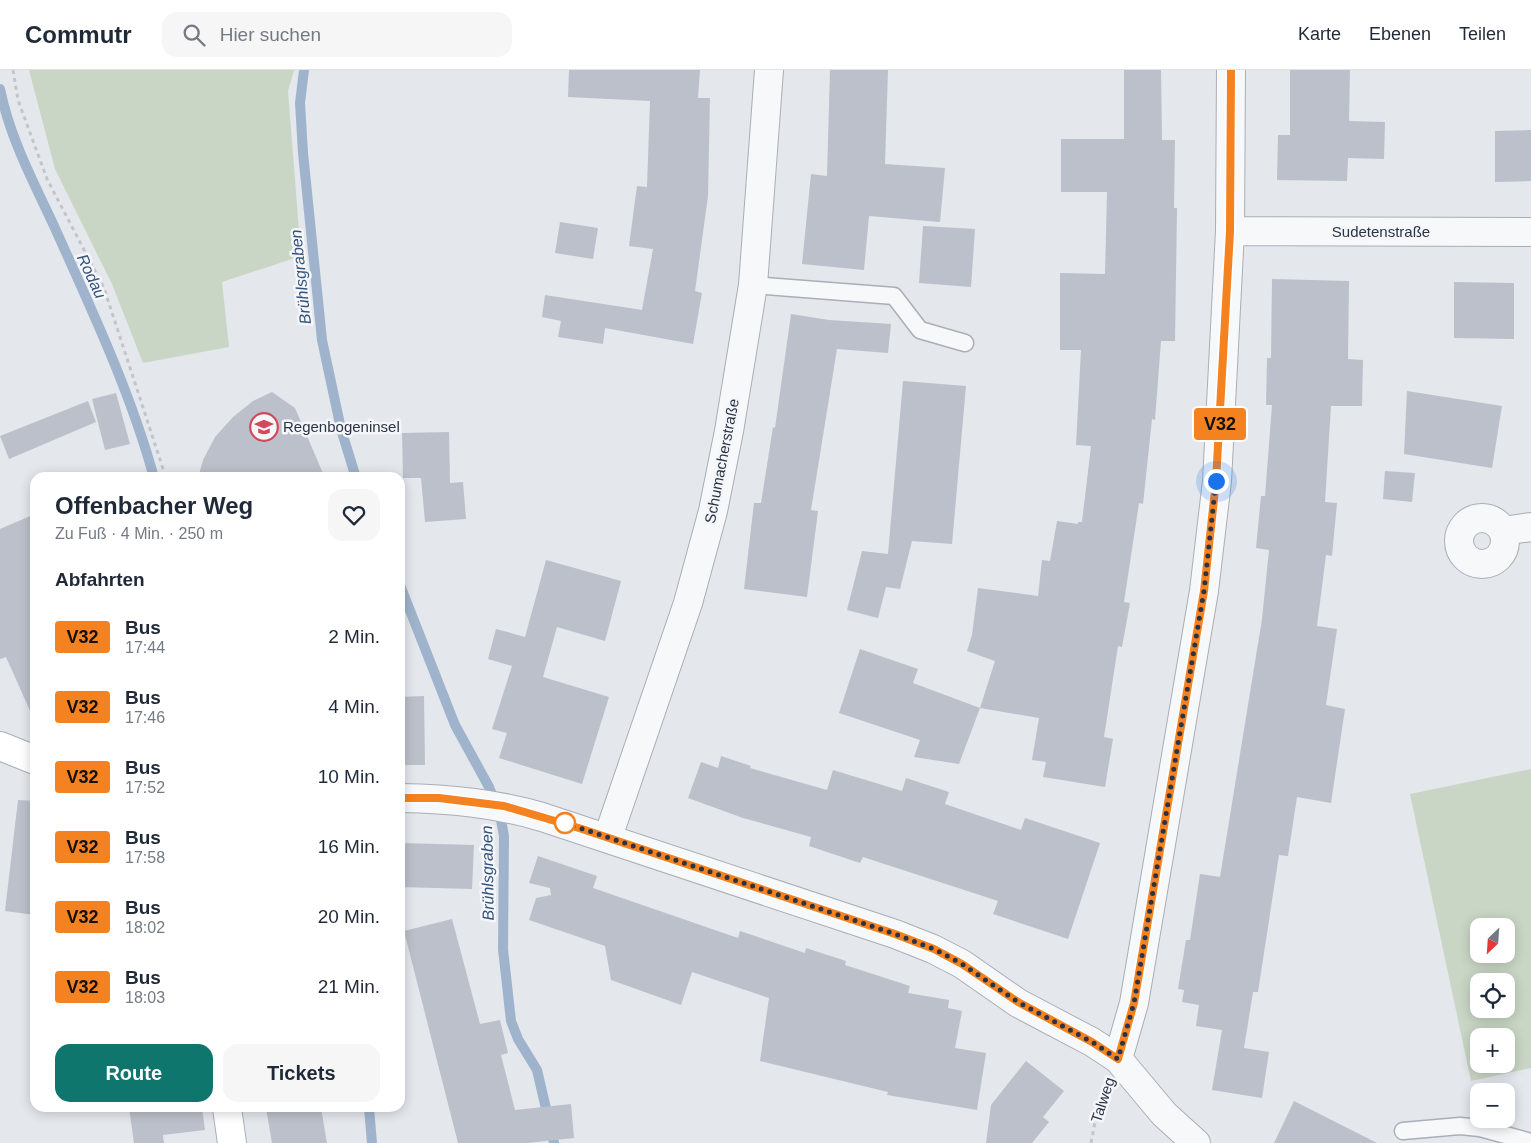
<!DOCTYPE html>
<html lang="de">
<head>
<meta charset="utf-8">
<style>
	:root { --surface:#fff; --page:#f6f6f7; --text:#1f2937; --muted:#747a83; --line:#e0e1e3; --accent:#0f766e }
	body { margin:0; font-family:Arial,sans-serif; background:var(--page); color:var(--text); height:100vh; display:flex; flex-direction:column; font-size:19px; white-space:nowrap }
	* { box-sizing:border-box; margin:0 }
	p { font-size:16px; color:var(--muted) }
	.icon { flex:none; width:28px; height:28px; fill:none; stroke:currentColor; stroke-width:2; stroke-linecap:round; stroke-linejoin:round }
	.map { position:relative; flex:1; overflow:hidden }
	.side { position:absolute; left:30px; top:402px; width:375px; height:640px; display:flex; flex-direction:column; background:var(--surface); border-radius:15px; box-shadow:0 2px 12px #0003 }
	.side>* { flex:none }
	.badge { padding:0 10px; border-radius:4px; font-size:18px; line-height:32px }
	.needle { width:32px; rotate:205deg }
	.controls { position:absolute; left:1470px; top:848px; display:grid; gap:10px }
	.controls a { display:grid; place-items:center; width:45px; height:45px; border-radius:10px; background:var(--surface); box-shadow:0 2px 12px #0003; font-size:25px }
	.you { position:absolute; width:25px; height:25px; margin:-12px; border:4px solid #fff; border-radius:50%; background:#1a73e8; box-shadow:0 0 0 8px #1a73e833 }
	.map>.badge { position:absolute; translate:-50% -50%; box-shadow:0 0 0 2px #fff }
	h2 { padding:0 25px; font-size:19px; line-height:45px }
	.round { display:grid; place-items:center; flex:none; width:52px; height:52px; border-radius:15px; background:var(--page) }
	.head { display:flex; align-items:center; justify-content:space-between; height:85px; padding:0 25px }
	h1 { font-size:24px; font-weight:600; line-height:38px }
	.cta { display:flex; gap:10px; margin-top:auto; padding:10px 25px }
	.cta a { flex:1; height:58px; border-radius:15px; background:var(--accent); color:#fff; font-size:20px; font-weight:600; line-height:58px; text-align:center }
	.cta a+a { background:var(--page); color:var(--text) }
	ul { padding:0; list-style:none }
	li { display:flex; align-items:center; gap:15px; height:70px; padding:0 25px }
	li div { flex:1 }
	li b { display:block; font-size:19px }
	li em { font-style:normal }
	li .badge { min-width:55px; font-weight:700; text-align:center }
	header { display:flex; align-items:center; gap:30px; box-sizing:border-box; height:70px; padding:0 25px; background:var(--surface); border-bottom:1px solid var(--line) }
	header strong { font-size:24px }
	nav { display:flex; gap:28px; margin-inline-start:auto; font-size:18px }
	.search { width:350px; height:45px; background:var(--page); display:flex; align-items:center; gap:12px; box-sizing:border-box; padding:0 18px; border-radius:15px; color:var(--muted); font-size:19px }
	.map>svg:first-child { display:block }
	.green { fill:#c9d6c5; fill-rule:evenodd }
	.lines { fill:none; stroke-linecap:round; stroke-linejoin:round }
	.stream { stroke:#9fb4cc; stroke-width:10 }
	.building { fill:#bbc0ca }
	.service-casing { stroke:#a9aeb7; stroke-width:19 }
	.minor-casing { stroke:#a9aeb7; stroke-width:30 }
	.secondary-casing { stroke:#a9aeb7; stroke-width:30 }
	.path { stroke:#c2c5cb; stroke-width:3; stroke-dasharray:4 4; stroke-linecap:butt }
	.service { stroke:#f7f8fa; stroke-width:16 }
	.minor { stroke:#f7f8fa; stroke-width:28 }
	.secondary { stroke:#fff; stroke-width:28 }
	.line-casing { stroke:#fff; stroke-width:11 }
	.line { stroke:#f58220; stroke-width:8 }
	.walk { stroke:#2b3445; stroke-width:5; stroke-dasharray:0 9 }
	.stop-dot { fill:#fff; stroke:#f58220; stroke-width:2.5 }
	.labels { text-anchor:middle; stroke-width:5; stroke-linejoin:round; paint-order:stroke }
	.street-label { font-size:15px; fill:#2b3445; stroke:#f4f6f9 }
	.poi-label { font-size:15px; fill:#2b3445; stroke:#f4f6f9; text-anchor:start }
	.water-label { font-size:16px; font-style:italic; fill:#34527a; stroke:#f4f6f9 }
</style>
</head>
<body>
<header>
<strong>Commutr</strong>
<div class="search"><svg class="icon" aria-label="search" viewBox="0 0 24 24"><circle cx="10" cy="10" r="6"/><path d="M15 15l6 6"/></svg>Hier suchen</div>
<nav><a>Karte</a><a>Ebenen</a><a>Teilen</a></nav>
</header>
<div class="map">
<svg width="1531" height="1073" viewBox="0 0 1531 1073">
	<rect width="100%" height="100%" fill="#e4e7ec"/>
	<!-- green -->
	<path class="green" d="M 29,0 L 294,0 L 288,21 L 301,186 L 222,212 L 229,277 L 143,293 L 112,214 L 55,99 Z
		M 1531,699 L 1531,998 L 1471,1011 L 1410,724 ZM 1479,856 L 1506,856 L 1506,884 L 1479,884 ZM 1479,911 L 1506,911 L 1506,939 L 1479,939 ZM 1479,966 L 1506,966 L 1506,994 L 1479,994 Z"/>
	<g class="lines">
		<!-- stream -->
		<path class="stream" d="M 304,0 L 300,33 L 303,83 L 322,270 L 341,359 L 356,408
			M 0,19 C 10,68 33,111 54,156 C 90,236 131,323 154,408
			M 400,515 L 455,655 L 489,717 L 500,745 L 504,766 L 503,879 L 511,951 L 518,969 L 537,1000 L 554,1073
			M 369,1038 L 372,1073"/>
	</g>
	<!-- building -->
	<path class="building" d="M 569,0 L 700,0 L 698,28 L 710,28 L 708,126 L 695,221 L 702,223 L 693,274 L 605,258 L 603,274 L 558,267 L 561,251 L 542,247 L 545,225 L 642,240 L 653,179 L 629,176 L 637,116 L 647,117 L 650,31 L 568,27 Z
		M 830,0 L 888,0 L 885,94 L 945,98 L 940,152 L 869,146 L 864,200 L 802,194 L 811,104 L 827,106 Z
		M 1124,0 L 1161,0 L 1162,70 L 1175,70 L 1174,138 L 1177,138 L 1175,271 L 1161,271 L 1155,350 L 1152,349 L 1143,434 L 1139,433 L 1124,532 L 1130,533 L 1122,577 L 1118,576 L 1104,667 L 1113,669 L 1105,717 L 1043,707 L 1046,692 L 1032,690 L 1039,648 L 980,638 L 995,591 L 967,581 L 972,565 L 978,518 L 1038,526 L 1042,490 L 1050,491 L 1057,451 L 1078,454 L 1078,452 L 1082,452 L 1091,376 L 1076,375 L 1081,280 L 1060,280 L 1060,203 L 1105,204 L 1107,122 L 1061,122 L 1061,69 L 1124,69 Z
		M 1290,0 L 1350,0 L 1349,51 L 1385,52 L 1384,89 L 1348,88 L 1347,111 L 1277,110 L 1278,65 L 1290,65 Z
		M 1531,60 L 1531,111 L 1495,112 L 1495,61 Z
		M 560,152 L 598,158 L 593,189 L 555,183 Z
		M 923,156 L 975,159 L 971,217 L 919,213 Z
		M 1272,209 L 1349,211 L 1348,289 L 1363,290 L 1362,336 L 1331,336 L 1325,432 L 1337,433 L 1332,486 L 1326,485 L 1317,556 L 1337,559 L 1326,635 L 1345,639 L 1331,733 L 1297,727 L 1288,786 L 1279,785 L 1258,922 L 1253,922 L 1244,978 L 1269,982 L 1262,1028 L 1212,1020 L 1222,960 L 1196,956 L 1199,935 L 1182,932 L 1184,920 L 1178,919 L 1186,870 L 1190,870 L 1200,804 L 1220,807 L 1262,549 L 1269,480 L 1256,478 L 1261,426 L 1265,426 L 1272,335 L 1266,335 L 1267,288 L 1271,288 Z
		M 1454,212 L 1514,213 L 1514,269 L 1454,268 Z
		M 791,244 L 829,250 L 891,254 L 888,283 L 837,279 L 811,440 L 818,441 L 807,527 L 744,519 L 754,433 L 761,433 L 773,357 L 775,358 Z
		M 903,311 L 966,316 L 952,474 L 912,471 L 900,519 L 886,517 L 878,548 L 847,540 L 862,481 L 888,484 Z
		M 1407,321 L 1502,336 L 1492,398 L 1404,384 Z
		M 272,322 L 295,338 L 325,408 L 198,408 L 203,390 L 215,367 L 233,347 L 253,331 Z
		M 116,323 L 130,374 L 105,380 L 92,329 Z
		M 88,331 L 96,352 L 9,389 L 0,366 Z
		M 449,362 L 450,413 L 463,412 L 466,449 L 425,452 L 421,408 L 403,408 L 402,363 Z
		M 1385,401 L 1415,403 L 1412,432 L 1383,429 Z
		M 35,444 L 35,652 L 6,587 L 0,589 L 0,459 Z
		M 546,490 L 621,511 L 605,571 L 557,557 L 543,607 L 609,627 L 582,714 L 499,688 L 507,663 L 492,659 L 512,596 L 488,589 L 496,559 L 525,567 Z
		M 860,579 L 918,599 L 913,613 L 980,638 L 959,694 L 914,687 L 920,670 L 839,643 Z
		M 424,626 L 425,695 L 400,695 L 400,627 Z
		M 721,686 L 751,696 L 750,698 L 827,720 L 833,700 L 902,721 L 906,708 L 949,722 L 945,734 L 1021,760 L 1025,748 L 1100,773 L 1068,869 L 993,844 L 998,831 L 863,787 L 860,793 L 809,776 L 811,767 L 743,748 L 688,728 L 701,692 L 718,698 Z
		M 18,730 L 35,731 L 35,845 L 5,841 Z
		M 400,773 L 474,775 L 472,819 L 400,817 Z
		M 538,786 L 597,806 L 593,818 L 738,868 L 740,861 L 805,883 L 806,878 L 846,891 L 845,895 L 910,916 L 908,923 L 949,930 L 948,938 L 962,941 L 955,978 L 986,983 L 977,1040 L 887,1025 L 888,1022 L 760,991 L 769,928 L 692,902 L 681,935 L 611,910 L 605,876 L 529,850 L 536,828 L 551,825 L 550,818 L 529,813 Z
		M 452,849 L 480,954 L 500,950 L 508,983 L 501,985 L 515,1040 L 571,1034 L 574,1068 L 527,1073 L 458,1073 L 404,861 Z
		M 1026,991 L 1064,1021 L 1043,1047 L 1049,1052 L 1032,1073 L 986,1073 L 991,1035 Z
		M 1294,1031 L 1377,1073 L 1274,1073 Z
		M 129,1038 L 202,1038 L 205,1060 L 163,1065 L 164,1073 L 134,1073 Z
		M 266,1038 L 321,1038 L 327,1073 L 272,1073 Z"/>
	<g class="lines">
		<defs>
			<path id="service" d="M 753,215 L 894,226 L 920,260 L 965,273
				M 1403,1061 L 1460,1056 L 1480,1058 L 1531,1072"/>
			<path id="minor" d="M 1230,161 L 1531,162
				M1459 471a23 23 0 1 1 46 0a23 23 0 1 1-46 0Z
				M 1503,461 L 1531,457
				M 400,728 C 449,729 495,733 542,747 L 895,864 L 933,879 L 962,894 L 1018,933 L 1092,972 L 1118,989 L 1164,1044 L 1196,1073
				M 608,767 L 688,533 L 713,441 L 729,361 L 753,215 L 769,0
				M 1118,989 L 1134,933 L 1204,521 L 1217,411 L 1230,161 L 1231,0"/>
			<path id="secondary" d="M 0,676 L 35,690
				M 227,1038 L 232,1073"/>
		</defs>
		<!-- service casing -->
		<use href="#service" class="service-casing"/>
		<!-- minor casing -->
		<use href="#minor" class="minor-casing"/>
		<!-- secondary casing -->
		<use href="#secondary" class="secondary-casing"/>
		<!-- path -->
		<path class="path" d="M 13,0 L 18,30 L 47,109 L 104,218 L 166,408
			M 1091,1073 L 1097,1042 L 1105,1022"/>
		<!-- service -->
		<use href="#service" class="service"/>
		<!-- minor -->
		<use href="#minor" class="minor"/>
		<!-- secondary -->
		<use href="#secondary" class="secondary"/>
	</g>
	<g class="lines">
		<defs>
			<path id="line" d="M 400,728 L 439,728 L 504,736 L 582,759 L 895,864 L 934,879 L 962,894 L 1018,932 L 1092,972 L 1118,989 L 1134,933 L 1204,521 L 1216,411 L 1230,161 L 1231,0"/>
		</defs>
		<!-- line casing -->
		<use href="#line" class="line-casing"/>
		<!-- line -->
		<use href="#line" class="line"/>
		<!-- walk -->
		<path class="walk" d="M 565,753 L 895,864 L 934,879 L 962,894 L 1018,932 L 1092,972 L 1118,989 L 1134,933 L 1204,521 L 1216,411"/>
	</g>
	<!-- icons -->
	<defs>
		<symbol id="school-ring" viewBox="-11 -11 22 22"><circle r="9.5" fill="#f4f6f9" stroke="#d1495b" stroke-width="1.5"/><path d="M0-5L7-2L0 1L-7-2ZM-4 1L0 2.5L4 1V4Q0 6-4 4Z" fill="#d1495b"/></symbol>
	</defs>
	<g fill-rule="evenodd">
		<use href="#school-ring" x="248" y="341" width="32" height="32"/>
	</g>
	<!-- markers -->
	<circle class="stop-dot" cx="565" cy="753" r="10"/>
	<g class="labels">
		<!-- street labels -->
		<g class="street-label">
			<text x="1381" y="167">Sudetenstraße</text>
			<text transform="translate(722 391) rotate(-79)" y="5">Schumacherstraße</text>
			<text transform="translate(1103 1030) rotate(-72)" y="5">Talweg</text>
		</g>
		<!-- poi labels -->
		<g class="poi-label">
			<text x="283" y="362">Regenbogeninsel</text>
		</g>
		<!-- water labels -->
		<g class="water-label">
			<text transform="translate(92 206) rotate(65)" y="6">Rodau</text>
			<text transform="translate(300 207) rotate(-96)" y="6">Brühlsgraben</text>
			<text transform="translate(487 803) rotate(-91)" y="6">Brühlsgraben</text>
		</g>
	</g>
</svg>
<div class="controls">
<a><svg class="needle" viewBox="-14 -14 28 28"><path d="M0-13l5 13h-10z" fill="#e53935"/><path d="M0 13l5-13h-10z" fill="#747a83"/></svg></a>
<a><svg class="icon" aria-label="locate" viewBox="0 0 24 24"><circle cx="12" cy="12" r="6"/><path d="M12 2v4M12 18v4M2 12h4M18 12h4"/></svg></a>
<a>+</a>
<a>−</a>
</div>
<div class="you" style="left:1216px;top:411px"></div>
<b class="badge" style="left:1220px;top:354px;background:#f58220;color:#111">V32</b>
<section class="side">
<div class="head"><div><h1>Offenbacher Weg</h1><p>Zu Fuß · 4 Min. · 250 m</p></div><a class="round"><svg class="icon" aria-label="heart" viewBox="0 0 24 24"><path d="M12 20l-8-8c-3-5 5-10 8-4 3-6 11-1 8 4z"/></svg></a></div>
<h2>Abfahrten</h2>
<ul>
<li><span class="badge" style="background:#f58220;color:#111">V32</span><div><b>Bus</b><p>17:44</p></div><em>2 Min.</em></li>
<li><span class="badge" style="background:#f58220;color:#111">V32</span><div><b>Bus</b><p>17:46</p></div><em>4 Min.</em></li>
<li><span class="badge" style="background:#f58220;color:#111">V32</span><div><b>Bus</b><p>17:52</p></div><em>10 Min.</em></li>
<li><span class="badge" style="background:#f58220;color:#111">V32</span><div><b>Bus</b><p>17:58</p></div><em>16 Min.</em></li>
<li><span class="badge" style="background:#f58220;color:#111">V32</span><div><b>Bus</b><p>18:02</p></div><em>20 Min.</em></li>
<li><span class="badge" style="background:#f58220;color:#111">V32</span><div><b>Bus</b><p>18:03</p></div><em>21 Min.</em></li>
</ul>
<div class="cta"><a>Route</a><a>Tickets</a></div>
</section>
</div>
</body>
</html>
